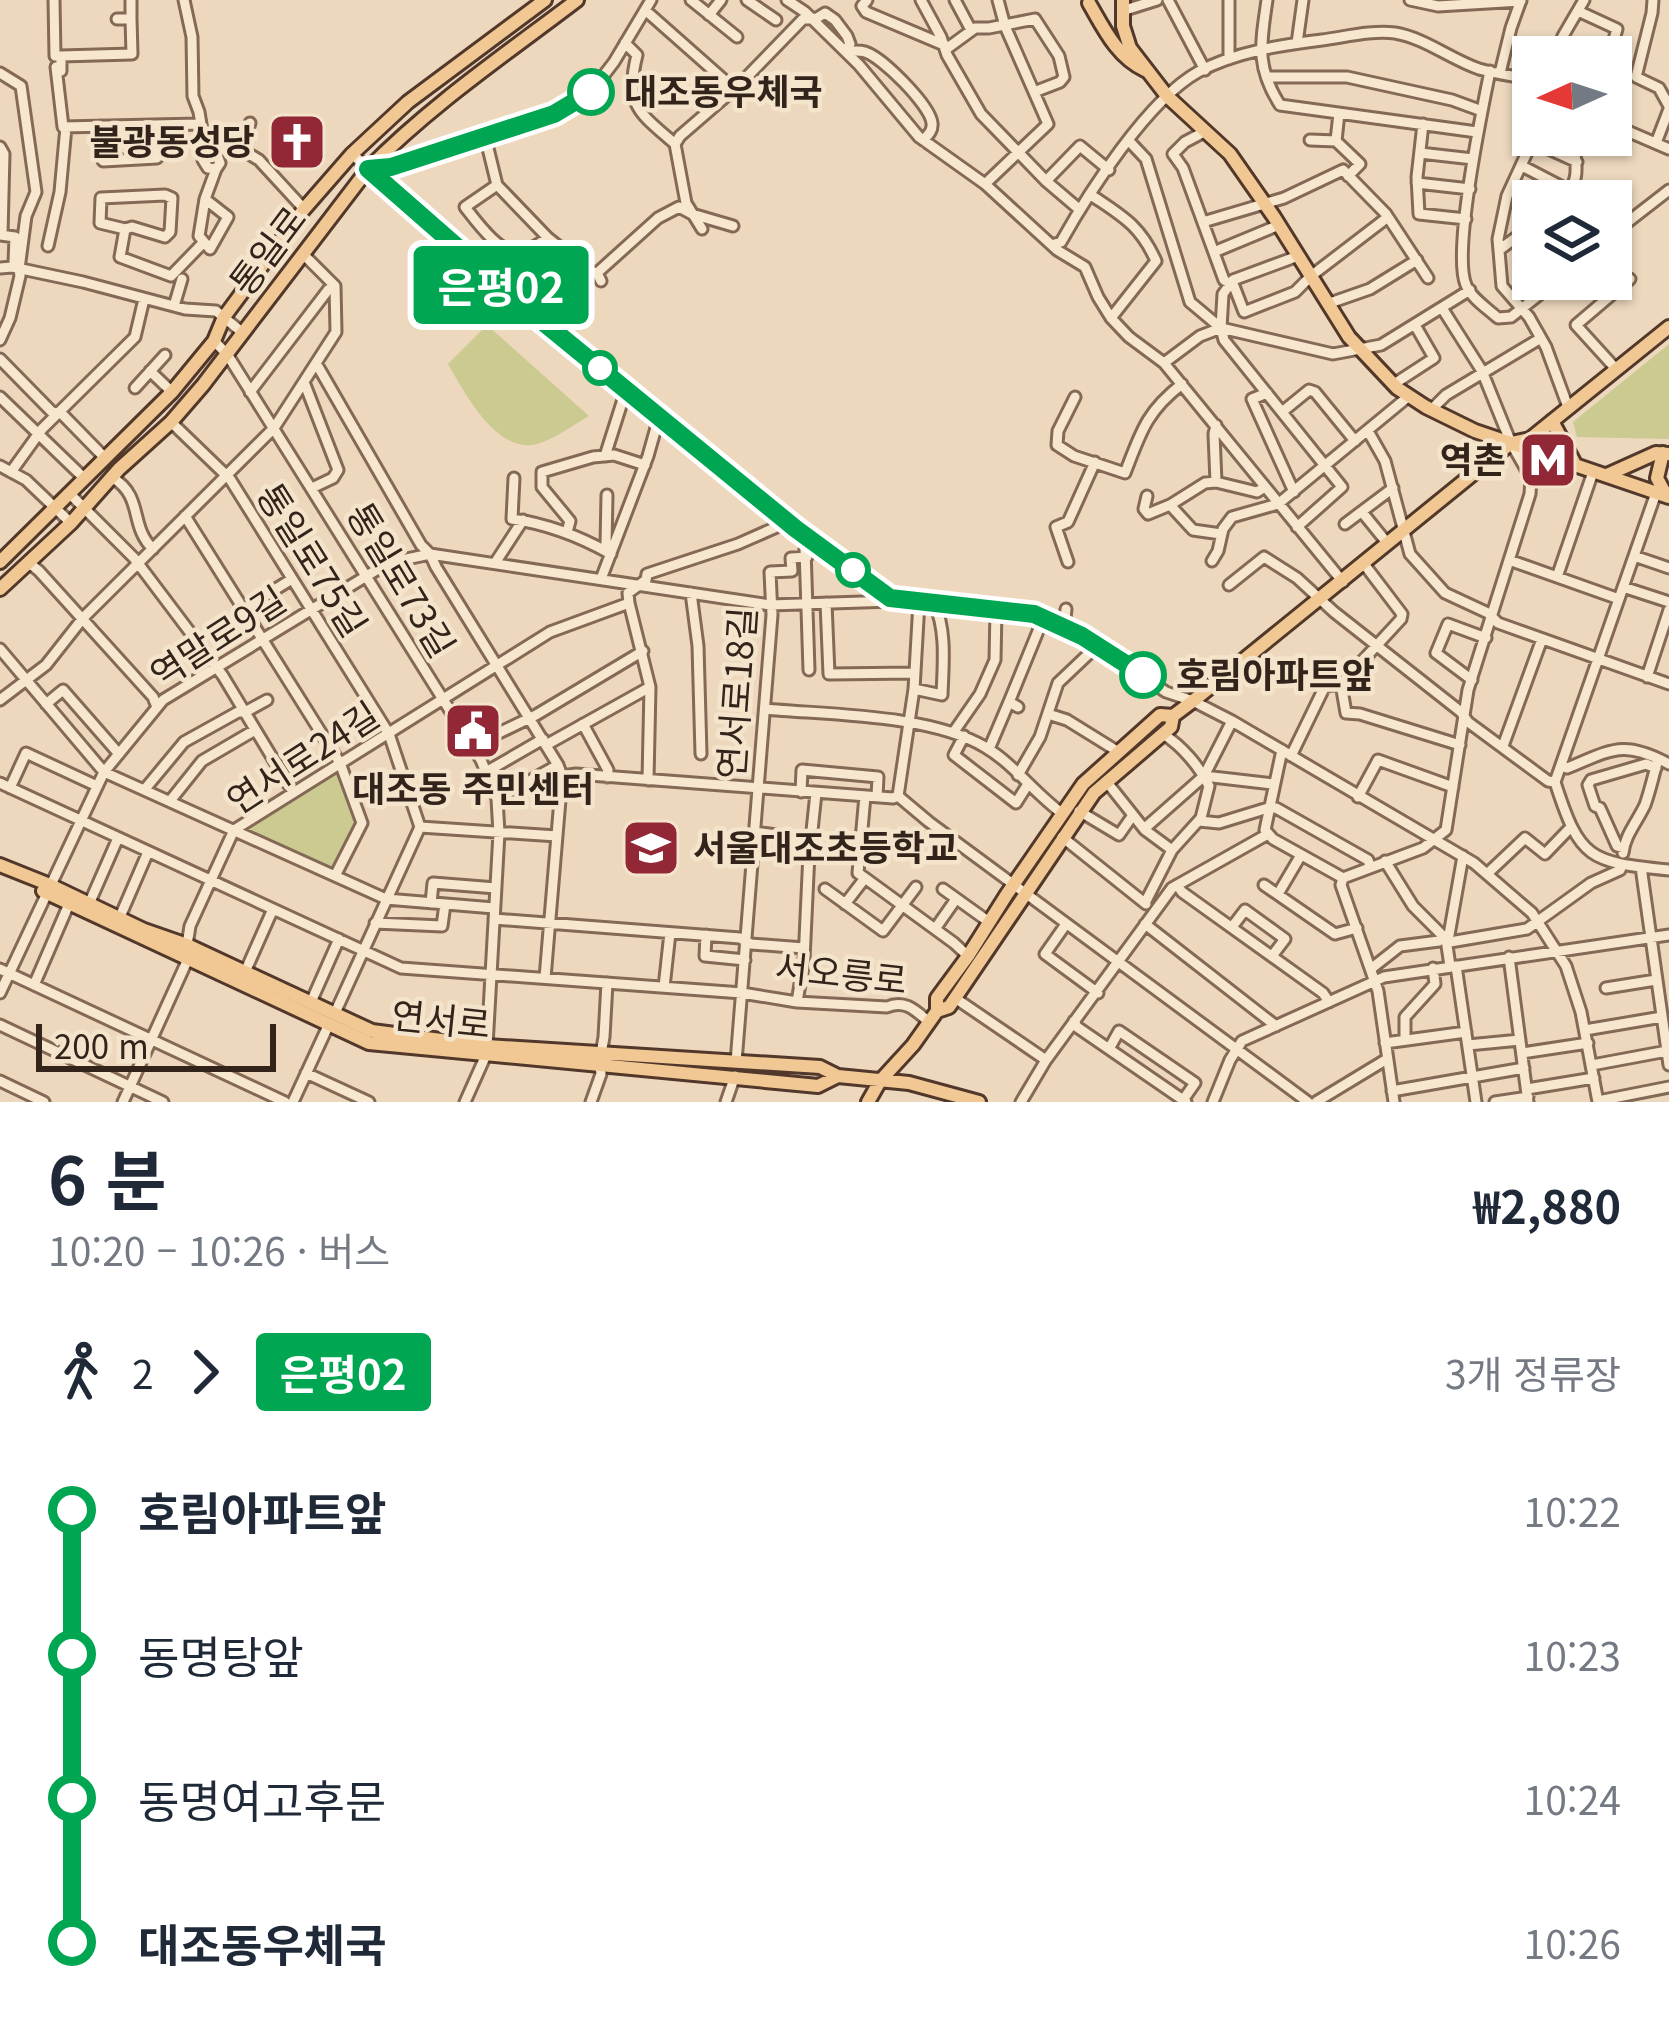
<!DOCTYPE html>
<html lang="ko">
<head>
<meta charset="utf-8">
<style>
	:root { --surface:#fff; --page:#f2f2f3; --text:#1f2937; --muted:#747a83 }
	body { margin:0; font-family:Georgia,"Noto Sans KR",serif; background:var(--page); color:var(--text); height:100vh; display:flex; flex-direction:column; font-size:45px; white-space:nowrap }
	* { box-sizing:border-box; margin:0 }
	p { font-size:39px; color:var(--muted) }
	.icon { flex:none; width:66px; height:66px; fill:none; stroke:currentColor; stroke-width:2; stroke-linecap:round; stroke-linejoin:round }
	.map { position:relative; height:1102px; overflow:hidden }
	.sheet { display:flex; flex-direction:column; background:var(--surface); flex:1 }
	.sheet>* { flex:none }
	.badge { padding:0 24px; border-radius:9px; font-size:42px; line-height:78px }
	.needle { width:78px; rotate:267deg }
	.fabs { position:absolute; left:1512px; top:36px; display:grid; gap:24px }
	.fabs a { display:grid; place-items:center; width:120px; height:120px; border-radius:0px; background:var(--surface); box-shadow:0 3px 9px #0004; font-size:60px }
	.scale { position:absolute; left:36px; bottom:30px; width:240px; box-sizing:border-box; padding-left:12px; border:6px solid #33241b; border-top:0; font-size:33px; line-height:42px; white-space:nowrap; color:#33241b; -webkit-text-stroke:9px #f4e4cc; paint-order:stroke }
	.map>.badge { position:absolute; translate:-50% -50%; box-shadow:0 0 0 6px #fff }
	.legs { display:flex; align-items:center; gap:18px; height:132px; padding:0 48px; font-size:39px }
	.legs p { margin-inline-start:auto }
	.head { display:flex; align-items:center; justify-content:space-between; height:204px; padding:0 48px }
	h1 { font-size:66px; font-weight:700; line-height:90px }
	ul { padding:0 48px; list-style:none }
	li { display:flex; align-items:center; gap:42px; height:144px; font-size:45px }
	li i { display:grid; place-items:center; width:18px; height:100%; margin:0 15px; background:currentColor }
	li i::after { content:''; width:30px; height:30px; margin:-15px; border:9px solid; border-radius:50%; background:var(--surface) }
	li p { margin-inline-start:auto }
	li:first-child i { background:linear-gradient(#0000 50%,currentColor 0) }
	li:last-child i { background:linear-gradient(currentColor 50%,#0000 0) }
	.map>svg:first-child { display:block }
	.green { fill:#caca91 }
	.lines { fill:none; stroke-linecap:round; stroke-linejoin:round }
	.minor-casing { stroke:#846956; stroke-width:15 }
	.major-casing { stroke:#51382b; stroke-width:18 }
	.minor { stroke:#f8e7cf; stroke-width:9 }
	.major { stroke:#f1c893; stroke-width:12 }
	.line-1-casing { stroke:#fff; stroke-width:27 }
	.line-1 { stroke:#00a651; stroke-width:18 }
	.stop-1-dot { fill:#fff; stroke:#00a651; stroke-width:6 }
	.labels { text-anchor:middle; stroke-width:9; stroke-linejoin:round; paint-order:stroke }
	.stop-label { font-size:36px; font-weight:bold; fill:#33241b; stroke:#f4e4cc; text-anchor:start }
	.poi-label { font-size:36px; font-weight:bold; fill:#33241b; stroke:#f4e4cc; text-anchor:end }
	.street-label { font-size:36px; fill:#33241b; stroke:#f4e4cc }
</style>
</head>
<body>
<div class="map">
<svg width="1669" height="1102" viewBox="0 0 1669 1102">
	<rect width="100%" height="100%" fill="#edd8bd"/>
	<!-- green -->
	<path class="green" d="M 487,325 L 589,416 C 573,425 555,439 537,444 C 497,455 464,392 448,364 Z
		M 1669,344 L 1669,439 L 1577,437 L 1573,422 Z
		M 339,769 L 357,822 L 333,872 L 243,830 Z"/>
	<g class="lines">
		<defs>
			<path id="minor" d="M 54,0 L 55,56 L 61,56
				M 184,0 L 192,37 L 193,96 L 199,112 L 205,149 L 203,160 L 208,168 L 216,169 L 220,163 L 217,155 L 205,149
				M 691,0 L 737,37
				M 747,0 L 776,20
				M 787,0 L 805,12 L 859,65 L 919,137 L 985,184 L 1057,250 L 1085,267 L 1098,297 L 1111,318 L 1129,337 L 1164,363 L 1343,582
				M 867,0 L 862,6 L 866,12 L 949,47 L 975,28 L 989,28 L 1035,19 L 1059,56 L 1064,77 L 1060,82 L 1034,92
				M 921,0 L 941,37 L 947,55 L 981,114 L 1046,181 L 1080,210
				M 955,0 L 971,30
				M 1168,0 L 1205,70
				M 1267,0 C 1261,43 1255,66 1280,105 L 1477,132
				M 1410,0 L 1438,6 L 1521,1
				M 1653,0 L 1652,13 L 1636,77 L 1659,88 L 1669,106
				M 645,10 L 723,79 L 722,100
				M 1122,11 L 1157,0
				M 1578,11 L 1617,29 L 1609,57
				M 709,15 L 721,0
				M 117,19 L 131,19 L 131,0
				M 625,43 L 637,55 C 624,106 640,113 675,144 L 686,203 L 702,229
				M 1297,43 L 1303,0
				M 1561,43 L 1595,57
				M 1555,57 L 1563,36 L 1584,0
				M 1229,59 L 1229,0
				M 56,67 L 63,127 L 199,124
				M 61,71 L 61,56 L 132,54 L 131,19
				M 1490,71 C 1482,111 1452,252 1466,285 C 1471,298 1488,309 1498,318 L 1511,317 L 1559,279
				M 0,73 L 21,86 L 36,192 L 26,216 L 19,269 L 20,276 L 10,318 L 0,340
				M 1500,73 L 1511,28 L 1521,0
				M 1268,77 L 1347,77 L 1452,100 L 1482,111
				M 1339,113 L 1336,141 L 1360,164 L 1348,176
				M 1423,124 L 1417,177 L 1419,214 L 1466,219
				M 1611,124 L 1669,149
				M 101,126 L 103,161 L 157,158 L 156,125
				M 1204,132 L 1185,142 L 1173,154 L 1183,168 L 1224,280 L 1234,286 L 1244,312 L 1295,292 L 1311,276 L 1388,217
				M 1535,135 L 1507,196 L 1498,239 L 1502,286 L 1529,317 L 1546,347 L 1568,407
				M 485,136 L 497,185 L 548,238 L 590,271 L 597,273
				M 1310,140 L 1336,141
				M 1129,141 L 1146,159 L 1190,302 L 1221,328 L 1224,340 L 1342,487 L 1297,527
				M 1533,142 L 1577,162
				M 1656,143 L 1669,109
				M 675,144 L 680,136 L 740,84 L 803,19 L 817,18 L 825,13 L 835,20 L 847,36 L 850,44 L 845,51 C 851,52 858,50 865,52 C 882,57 930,105 932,123 C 933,131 928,135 923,140
				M 208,146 L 244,151 L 259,160 L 304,209
				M 0,147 L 4,154 L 2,235
				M 241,151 L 250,123
				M 1420,153 L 1473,159
				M 352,154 L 537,317 L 796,529 L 890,598 L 1034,614 L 1082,636 L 1166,692 L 1193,701 L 1232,721 L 1474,863 L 1532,913 L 1566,966 L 1581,1012 L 1598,1102
				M 1522,166 L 1570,191
				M 368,169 L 391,167 L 554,114 L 591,92 L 614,62 L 651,0
				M 1046,181 L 1080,146 L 1109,170
				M 1417,183 L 1470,189
				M 985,184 L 1048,124 L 1005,26 L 998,0
				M 497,185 L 465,207 C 476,221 500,255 520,252 C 529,251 540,243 548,238
				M 1091,195 C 1122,216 1140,225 1156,261 L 1111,318
				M 205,199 L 199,236 L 210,249 L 228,217 L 205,199 L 216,169
				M 1564,201 C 1586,168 1570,165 1577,135
				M 1203,222 L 1284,198 L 1343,170 L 1386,214 L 1428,278
				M 125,229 L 100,223 L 101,198 L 165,195 L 172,198 L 170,232 L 165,237 L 132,227 L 125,229 L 120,257 L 171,276 L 203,243
				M 0,235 L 15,237 L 14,263 L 19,269
				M 1611,235 L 1669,190
				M 1052,245 L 1061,242 C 1089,192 1148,100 1198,72 C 1235,52 1281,45 1322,40 C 1345,37 1372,30 1395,33 C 1425,38 1450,59 1479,69 C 1496,74 1515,76 1533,80
				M 48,246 L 60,192 L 66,127
				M 1499,250 L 1533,225
				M 1214,252 L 1279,225
				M 0,268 L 12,267 L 83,282 L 185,309 L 216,311 L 243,333
				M 601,281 L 597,273 L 658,218 L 679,207 L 692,214 L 733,226
				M 1327,304 L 1370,289 L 1417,260
				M 174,306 L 182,279
				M 1221,328 L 1333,354 L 1381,345 L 1470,290
				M 1221,328 L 1223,294 L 1233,280 L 1298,256
				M 214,341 L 227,354 L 481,760 L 497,799 L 499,833 L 487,1046 L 486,1055 L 465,1102
				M 0,359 L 53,413 L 60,412 L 106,459
				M 316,363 L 421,545 L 430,554 L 436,567 L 558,765 L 562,776 L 545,978
				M 1164,363 L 1200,336 L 1221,328
				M 1616,369 L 1576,325 L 1630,279
				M 150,371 L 172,392
				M 304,382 L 338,470 L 333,478 L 312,488
				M 1394,384 L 1434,358 L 1415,325
				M 135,388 L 165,355
				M 250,392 L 328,290 L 335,286
				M 1267,393 L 1252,399 L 1294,492
				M 0,397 L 85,479
				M 1075,397 L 1058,431 L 1057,445 L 1074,456 L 1125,473 C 1141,432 1146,412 1182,384
				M 1431,410 L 1446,395 L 1541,338
				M 1282,412 L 1309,390 L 1315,392 L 1355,441
				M 171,422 L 230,479 L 389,734 L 420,827 L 335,1013
				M 1368,431 L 1385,461 L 1410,554 L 1445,593 L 1488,613 L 1498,623 L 1669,684
				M 605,456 L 626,390
				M 0,466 L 26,480 L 71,523
				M 11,472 L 42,429 L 135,337 L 144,299
				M 113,478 C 144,497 129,526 153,549
				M 514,478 L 512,519 C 548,524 579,536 611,554 L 606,545 L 607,495
				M 1216,482 L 1214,434 L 1216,425
				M 70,494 L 134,558 L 223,676 L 293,792
				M 1147,496 L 1144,509 L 1148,514 L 1170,505 L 1205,483 L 1216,482 L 1257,492 L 1265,487
				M 1170,505 L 1193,530 L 1221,534
				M 1362,512 L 1388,544
				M 185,516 L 340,763 L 362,823 L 335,876
				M 1345,524 L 1393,488
				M 567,532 L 570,521 L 542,487 L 542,472 L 593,457 L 614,455 L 645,465
				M 1634,556 L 1669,568
				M 1509,560 L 1619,599
				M 1212,561 L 1218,551 L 1223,529 L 1232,517 L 1278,504 L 1409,396
				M 28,562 L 39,571 L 153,697 L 157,707
				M 1068,562 L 1056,527 L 1068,522 L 1095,462
				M 495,563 L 523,520
				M 1557,577 L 1593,472
				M 601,579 L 648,456 L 659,417
				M 1229,585 L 1264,557 L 1297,578 L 1334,612 L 1461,712 L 1468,722 L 1548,781 L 1555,782
				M 1623,587 L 1669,602
				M 691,593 L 698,646 L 701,754
				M 629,603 L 650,687 L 648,780
				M 826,603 L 829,674 L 914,673
				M 245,608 L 292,579
				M 1064,628 L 1066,609
				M 0,649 L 104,772 L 386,899 L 494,908
				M 809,670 L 805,549 L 809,539
				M 1647,677 L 1669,610
				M 1472,680 L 1436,653 L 1448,624 L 1486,638
				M 1341,684 L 1401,619 L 1402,614 L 1364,564
				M 1341,684 L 1346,713 L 1360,714 L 1460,745
				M 914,689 L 942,695 C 943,666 947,630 934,603
				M 0,700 L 46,665 L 83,618 L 274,428 L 336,332 L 335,286 L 303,254
				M 46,704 L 63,690 L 119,754
				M 1018,707 L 1009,702 L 1043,619
				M 765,709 C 829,715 929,714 985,747 C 1014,764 1035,794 1063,814
				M 1048,714 L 1067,720 L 1117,751
				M 583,724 L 608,770 L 607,777
				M 953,733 L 980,694 L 995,660 L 996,610
				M 964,736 L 954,755 L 1016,803 L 1028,784
				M 546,745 L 650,687
				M 472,746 L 536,715 L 643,651
				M 1503,746 L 1542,639
				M 989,749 L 1009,702
				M 1282,750 L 1265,830 L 1273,839 L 1343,878
				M 1291,756 L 1325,686 L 1341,684
				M 1562,766 L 1567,768 C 1612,750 1623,739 1669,764
				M 486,772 L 543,739
				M 1018,775 L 1040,737 L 1058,683 L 1097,646
				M 562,776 L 576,774 L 893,798 L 898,796 L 914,689 L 919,602
				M 1204,776 L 1273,784
				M 1106,781 L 1145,830 L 1172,850
				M 1555,782 L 1656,493
				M 1555,782 C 1580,860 1589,862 1669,870
				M 0,783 L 401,968 L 742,993 L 797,1002 L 887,1007 C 905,999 916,1011 929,1022
				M 10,788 L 26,753 L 97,786
				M 145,789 L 184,742 L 238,712 L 245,712 L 267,700
				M 801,792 L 802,770 L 878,777 L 877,797
				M 865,796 L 858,873 L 865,878
				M 898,796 L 929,822 L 1308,1102
				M 1358,797 L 1378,760 L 1453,787
				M 497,799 L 558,765
				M 170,801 L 202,761 L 255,730
				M 1079,811 L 1119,835 L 1133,815
				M 1199,821 L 1219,823 L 1268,808 L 1276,808 L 1368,860 L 1370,866
				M 420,827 L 557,836
				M 1145,828 L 1204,776 L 1232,721
				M 754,832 L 777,835 L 807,846 L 809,853 L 804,960 L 797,1002
				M 1062,837 L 1146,904
				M 807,846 L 811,840 L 816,793
				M 1624,848 L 1617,846 L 1600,808 L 1595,806 L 1588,785 L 1591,780 L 1646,764 L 1656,768
				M 1623,853 C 1625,835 1637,822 1645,805 C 1650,791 1653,777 1657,763
				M 809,858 L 833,854 L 877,855 L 882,858
				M 1385,861 L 1413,906 L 1446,939 L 1450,966
				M 1641,867 L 1669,1065
				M 1488,873 L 1525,838 L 1545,854 L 1570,828
				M 865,878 L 954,943 L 968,956
				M 1343,878 L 1423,848 L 1446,830 L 1468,690 L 1530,494 L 1531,478 L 1511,443 L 1482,371 L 1442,308
				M 1343,878 L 1341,885 L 1378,991 L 1394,1102
				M 1177,885 L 1182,892 L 1323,993 L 1329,1002
				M 1264,885 L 1335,934 L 1357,928
				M 825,889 L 883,931 L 916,887
				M 943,889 L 989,922
				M 1278,894 L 1301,855
				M 431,903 L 433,883 L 496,888
				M 1145,903 L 1172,850 L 1201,818 L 1209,786 C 1199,766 1182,746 1163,734
				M 89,904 L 118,838
				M 845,904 L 865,878
				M 119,919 L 148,852
				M 494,919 L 740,938 L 751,944 L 804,948
				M 375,923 L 442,926 L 445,904
				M 1066,924 L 1045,954 L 1098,993
				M 1145,924 L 1276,1026
				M 1232,927 L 1245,910 L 1285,939 L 1272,956
				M 935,929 L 956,899
				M 706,935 L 705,956 L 745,960
				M 1446,939 L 1450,942 L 1527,929 L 1591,883 L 1620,870 L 1622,865
				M 187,945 L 190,926 L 234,830 L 550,632 L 629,603 L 628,593 L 646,580 L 647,574 L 738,544 L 788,522
				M 1509,957 L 1528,1102
				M 1456,966 L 1476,1102
				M 1372,968 L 1400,946 L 1439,941 L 1449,935 L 1463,856
				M 0,969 L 285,1102
				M 245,972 L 273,909
				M 34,985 L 69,904
				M 664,987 L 670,933
				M 1606,988 L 1656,980
				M 0,993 L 104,772 L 163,700 L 388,563 L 430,554 L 770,605 L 893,601
				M 955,998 L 1046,1060
				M 311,1002 L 339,939
				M 1074,1021 L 1077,1027 L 1186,1102
				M 0,1025 L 163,1102
				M 1585,1030 L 1662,1017
				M 1405,1040 L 1405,1017 L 1435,984 L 1433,968
				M 1385,1043 L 1466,1032
				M 1468,1045 L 1520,1040
				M 1109,1049 L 1119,1031 L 1195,1083 L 1183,1100
				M 1522,1053 L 1588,1043
				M 601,1054 L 604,1037 L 607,983
				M 736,1062 L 772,615 L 770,572 L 792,571 L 791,558 L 807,557
				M 1592,1065 L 1667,1051
				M 306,1073 L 369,1102
				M 0,1081 L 44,1102
				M 1527,1089 L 1594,1078
				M 1392,1091 L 1524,1068
				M 1598,1101 L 1669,1087
				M 123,1102 L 188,959
				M 293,1102 L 329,1024
				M 591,1102 L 601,1074 L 600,1066
				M 726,1102 L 735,1076
				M 1021,1102 L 1046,1060 L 1172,888 L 1268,834
				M 1213,1102 L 1230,1060 L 1242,1041 L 1384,977 L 1669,935
				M 1316,1102 L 1387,1059
				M 1495,1102 L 1528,1097"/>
			<path id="major" d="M 1123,0 L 1123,26 L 1130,48 L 1167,96 L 1230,154 L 1274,217 L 1349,337 L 1397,388 L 1426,407 L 1475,431 L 1669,497
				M 1089,3 C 1104,29 1117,57 1145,70
				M 387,151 L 386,160 L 405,162
				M 1552,421 L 1575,464
				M 1663,453 L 1657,478 L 1666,495
				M 1607,475 L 1656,453 L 1669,454
				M 0,562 L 172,392 L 214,341 L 224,317 L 304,209 L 352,154 L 408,102 L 545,0
				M 0,589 L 71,523 L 119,469 L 171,422 L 203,385 L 368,169 C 431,105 506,54 577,0
				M 0,865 L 50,885 L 144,930 L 187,945 L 372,1031 L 487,1046 L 820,1067 L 838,1076 L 909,1083 L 979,1102
				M 43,891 L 369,1043 L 818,1086 L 838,1076
				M 937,1011 L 937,998 L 968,956 L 1007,894 L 1083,784 L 1160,715 L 1173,716 L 1193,701 L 1511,443 L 1530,439 L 1669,327
				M 868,1102 L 880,1081 L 913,1045 L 937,1011 L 949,1007 L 1094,793 L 1171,727 L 1173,716"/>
		</defs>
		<!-- minor casing -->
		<use href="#minor" class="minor-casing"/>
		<!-- major casing -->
		<use href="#major" class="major-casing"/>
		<!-- minor -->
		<use href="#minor" class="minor"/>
		<!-- major -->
		<use href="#major" class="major"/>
	</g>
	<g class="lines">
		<defs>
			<path id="line-1" d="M 591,92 L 554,114 L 391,167 L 368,169 L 537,317 L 796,529 L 890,598 L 1034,614 L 1082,636 L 1143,675"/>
		</defs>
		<!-- line-1 casing -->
		<use href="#line-1" class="line-1-casing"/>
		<!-- line-1 -->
		<use href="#line-1" class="line-1"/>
	</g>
	<!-- icons -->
	<defs>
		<symbol id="church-square" viewBox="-11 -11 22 22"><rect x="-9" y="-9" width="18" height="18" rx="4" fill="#922736" stroke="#f4e4cc"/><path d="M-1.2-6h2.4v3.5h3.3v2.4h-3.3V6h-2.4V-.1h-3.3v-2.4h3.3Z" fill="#fff"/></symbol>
		<symbol id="metro-square" viewBox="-11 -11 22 22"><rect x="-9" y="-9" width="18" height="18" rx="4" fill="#922736" stroke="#f4e4cc"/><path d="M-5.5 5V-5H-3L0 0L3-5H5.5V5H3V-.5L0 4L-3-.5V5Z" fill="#fff"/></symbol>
		<symbol id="civic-square" viewBox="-11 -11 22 22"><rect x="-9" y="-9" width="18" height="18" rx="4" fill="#922736" stroke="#f4e4cc"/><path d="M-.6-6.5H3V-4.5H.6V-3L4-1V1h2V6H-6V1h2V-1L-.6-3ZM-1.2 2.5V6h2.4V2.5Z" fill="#fff"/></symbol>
		<symbol id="school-square" viewBox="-11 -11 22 22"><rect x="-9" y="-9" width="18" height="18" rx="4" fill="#922736" stroke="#f4e4cc"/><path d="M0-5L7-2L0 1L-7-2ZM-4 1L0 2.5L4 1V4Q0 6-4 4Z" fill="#fff"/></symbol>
	</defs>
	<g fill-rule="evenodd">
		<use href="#church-square" x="264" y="109" width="66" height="66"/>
		<use href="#metro-square" x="1515" y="427" width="66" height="66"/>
		<use href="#civic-square" x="440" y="698" width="66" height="66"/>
		<use href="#school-square" x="618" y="815" width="66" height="66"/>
	</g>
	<!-- markers -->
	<g class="stop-1-dot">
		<circle cx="591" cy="92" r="21"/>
		<circle cx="600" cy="368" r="15"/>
		<circle cx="853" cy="570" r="15"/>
		<circle cx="1143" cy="675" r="21"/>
	</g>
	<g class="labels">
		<!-- stop labels -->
		<g class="stop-label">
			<text x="624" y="105">대조동우체국</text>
			<text x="1176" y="688">호림아파트앞</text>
		</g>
		<!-- poi labels -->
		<g class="poi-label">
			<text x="255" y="155">불광동성당</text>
			<text x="1506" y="473">역촌</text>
			<text x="473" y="802" text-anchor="middle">대조동 주민센터</text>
			<text x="693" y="861" text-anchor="start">서울대조초등학교</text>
		</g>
		<!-- street labels -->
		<g class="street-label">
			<text transform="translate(268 251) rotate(-53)" y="13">통일로</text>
			<text transform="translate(312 560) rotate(58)" y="13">통일로75길</text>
			<text transform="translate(401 580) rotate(59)" y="13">통일로73길</text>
			<text transform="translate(218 637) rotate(-33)" y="13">역말로9길</text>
			<text transform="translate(737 693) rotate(-86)" y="13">연서로18길</text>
			<text transform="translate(303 758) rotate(-33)" y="13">연서로24길</text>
			<text transform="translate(841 974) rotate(6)" y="13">서오릉로</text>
			<text transform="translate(441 1020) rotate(6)" y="13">연서로</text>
		</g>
	</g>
</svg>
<div class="fabs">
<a><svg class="needle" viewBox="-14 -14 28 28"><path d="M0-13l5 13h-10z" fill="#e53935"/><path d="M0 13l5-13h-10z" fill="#747a83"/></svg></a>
<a><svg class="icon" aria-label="layers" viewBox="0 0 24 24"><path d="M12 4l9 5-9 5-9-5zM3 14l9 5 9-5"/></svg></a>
</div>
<div class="scale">200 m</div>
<b class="badge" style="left:501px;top:285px;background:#00a651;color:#fff">은평02</b>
</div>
<section class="sheet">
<div class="head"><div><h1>6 분</h1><p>10:20 – 10:26 · 버스</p></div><b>₩2,880</b></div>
<div class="legs"><svg class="icon" aria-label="walk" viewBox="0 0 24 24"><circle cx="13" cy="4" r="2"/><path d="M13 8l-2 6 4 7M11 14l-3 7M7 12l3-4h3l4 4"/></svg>2<svg class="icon" aria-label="forward" viewBox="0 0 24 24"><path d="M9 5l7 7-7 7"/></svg><b class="badge" style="background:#00a651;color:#fff">은평02</b><p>3개 정류장</p></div>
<ul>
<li><i style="color:#00a651"></i><b>호림아파트앞</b><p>10:22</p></li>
<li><i style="color:#00a651"></i><span>동명탕앞</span><p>10:23</p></li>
<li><i style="color:#00a651"></i><span>동명여고후문</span><p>10:24</p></li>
<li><i style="color:#00a651"></i><b>대조동우체국</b><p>10:26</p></li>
</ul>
</section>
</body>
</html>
